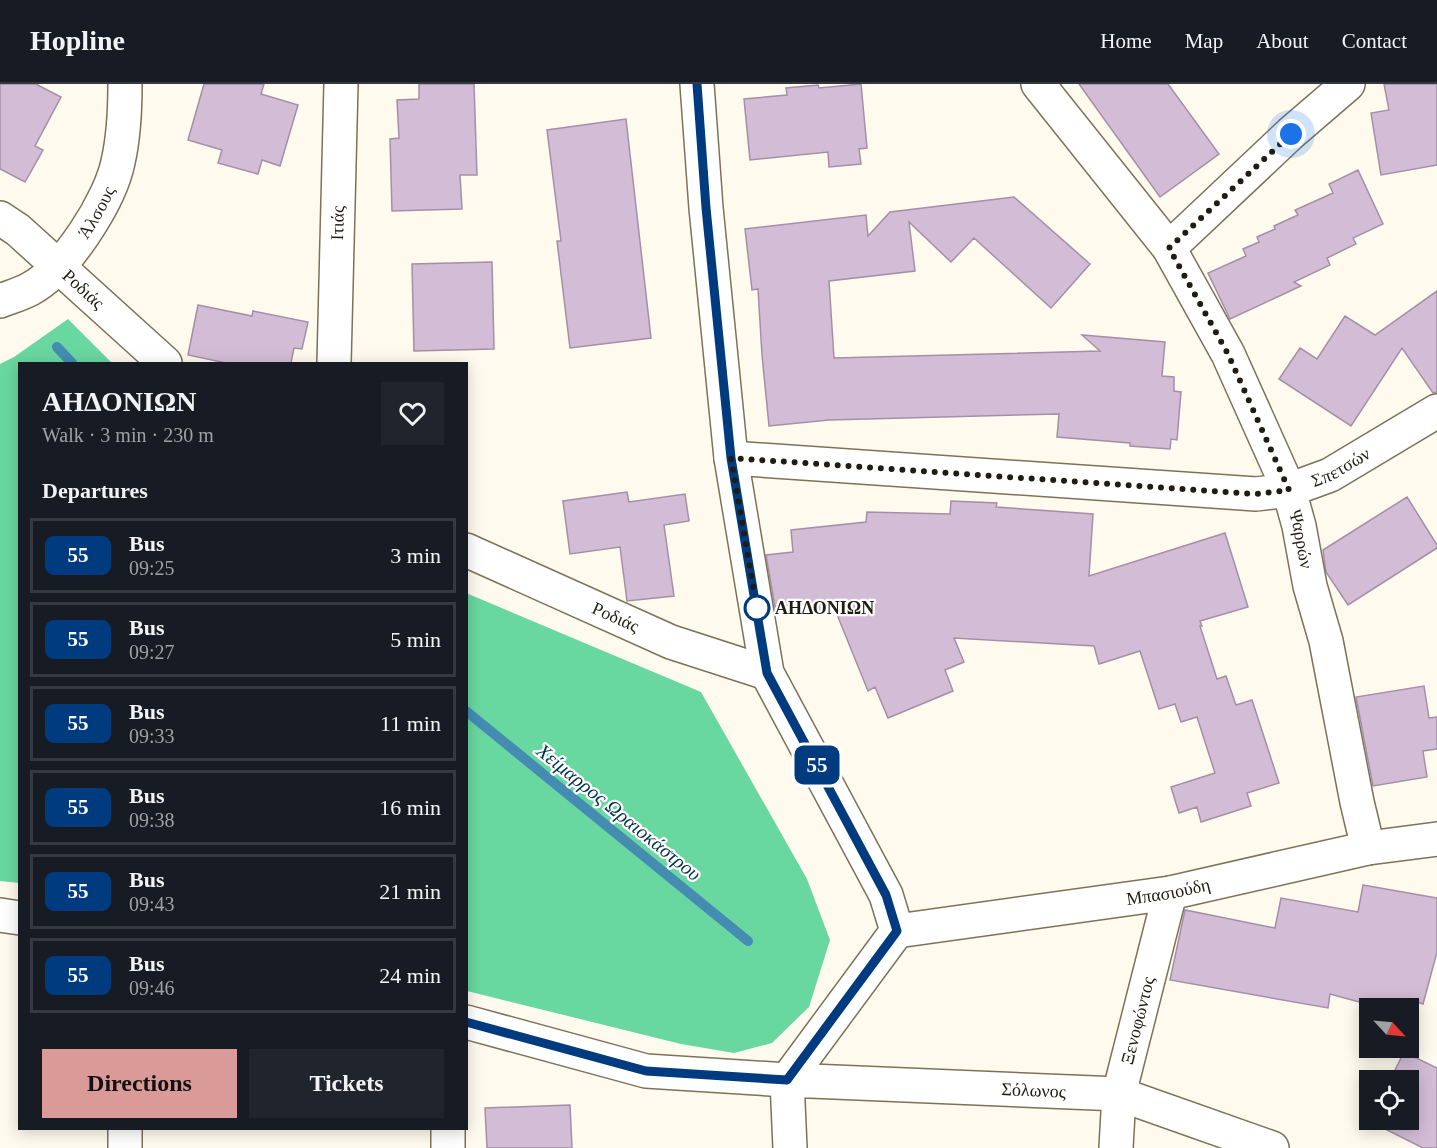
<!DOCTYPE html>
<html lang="en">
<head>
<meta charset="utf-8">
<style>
	:root { --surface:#171b24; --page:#20242c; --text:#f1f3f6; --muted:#9ea1a6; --line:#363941; --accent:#d99a98 }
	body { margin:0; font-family:"Times New Roman",serif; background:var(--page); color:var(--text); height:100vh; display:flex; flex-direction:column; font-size:22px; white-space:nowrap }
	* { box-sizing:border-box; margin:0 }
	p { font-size:20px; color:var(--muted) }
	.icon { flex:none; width:33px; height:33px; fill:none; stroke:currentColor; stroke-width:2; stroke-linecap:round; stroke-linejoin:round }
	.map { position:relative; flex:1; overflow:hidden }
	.drawer { position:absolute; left:18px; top:278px; width:450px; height:768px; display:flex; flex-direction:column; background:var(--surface); border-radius:0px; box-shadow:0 3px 15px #0003 }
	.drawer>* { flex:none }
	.badge { padding:0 12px; border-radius:9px; font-size:21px; line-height:39px }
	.needle { width:39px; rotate:116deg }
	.controls { position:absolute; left:1359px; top:914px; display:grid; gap:12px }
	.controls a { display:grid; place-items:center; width:60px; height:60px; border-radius:0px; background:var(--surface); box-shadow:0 3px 15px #0003; font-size:30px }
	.you { position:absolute; width:30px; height:30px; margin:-15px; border:4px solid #fff; border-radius:50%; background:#1a73e8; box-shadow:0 0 0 9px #1a73e833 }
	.map>.badge { position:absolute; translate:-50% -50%; box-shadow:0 0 0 3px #fff }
	h2 { padding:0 24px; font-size:22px; line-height:54px }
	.round { display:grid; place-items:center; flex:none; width:63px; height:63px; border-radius:0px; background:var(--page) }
	.overview { display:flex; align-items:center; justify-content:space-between; height:102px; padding:0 24px }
	h1 { font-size:28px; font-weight:800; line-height:45px }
	.cta { display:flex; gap:12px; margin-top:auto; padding:12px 24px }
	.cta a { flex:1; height:69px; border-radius:0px; background:var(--accent); color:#111; font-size:24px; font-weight:800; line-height:69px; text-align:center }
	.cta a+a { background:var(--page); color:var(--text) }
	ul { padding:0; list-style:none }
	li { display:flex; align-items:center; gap:18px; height:75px; margin:0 12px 9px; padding:0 12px; border:3px solid var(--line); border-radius:0px }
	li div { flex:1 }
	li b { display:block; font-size:22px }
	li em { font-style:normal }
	li .badge { min-width:66px; font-weight:700; text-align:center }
	header { display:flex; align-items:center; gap:36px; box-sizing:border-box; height:84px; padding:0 30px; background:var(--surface); border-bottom:2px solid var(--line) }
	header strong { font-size:28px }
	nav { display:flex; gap:33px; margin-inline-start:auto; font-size:21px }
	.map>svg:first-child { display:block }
	.forest { fill:#69d7a0 }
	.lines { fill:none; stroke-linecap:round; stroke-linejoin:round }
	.stream { stroke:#448cb2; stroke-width:10 }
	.building { fill:#d3bdd6; stroke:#a48fa7; stroke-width:1.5 }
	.minor-casing { stroke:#7d7257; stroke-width:36 }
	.tertiary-casing { stroke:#7d7257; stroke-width:36 }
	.minor { stroke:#fff; stroke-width:33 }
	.tertiary { stroke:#fff; stroke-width:33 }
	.line-casing { stroke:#fff; stroke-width:14 }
	.line { stroke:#003b80; stroke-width:9 }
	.walk { stroke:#201c11; stroke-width:6; stroke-dasharray:0 10.8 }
	.stop-dot { fill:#fff; stroke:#003b80; stroke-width:3 }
	.labels { text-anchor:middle; stroke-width:4.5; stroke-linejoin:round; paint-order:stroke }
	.street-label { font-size:18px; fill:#201c11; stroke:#fff }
	.stop-label { font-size:18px; font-weight:bold; fill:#201c11; stroke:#fff; text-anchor:start }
	.water-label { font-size:20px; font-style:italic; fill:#023149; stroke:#fff }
</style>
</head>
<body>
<header>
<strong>Hopline</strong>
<nav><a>Home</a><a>Map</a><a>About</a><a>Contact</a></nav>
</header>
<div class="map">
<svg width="1437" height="1064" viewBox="0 0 1437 1064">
	<rect width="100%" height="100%" fill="#fefaee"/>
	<!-- forest -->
	<path class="forest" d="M 68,235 L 112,279 L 20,279 L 19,799 L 0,797 L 0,280 L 14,273 Z
		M 466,509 L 701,608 L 807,795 L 830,856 L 809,923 L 772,959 L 734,969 L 681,960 L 467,907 Z"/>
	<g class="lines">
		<!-- stream -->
		<path class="stream" d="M 57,263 L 72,279
			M 466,627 L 748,857"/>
	</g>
	<!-- building -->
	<path class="building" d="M 0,0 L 36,0 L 61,13 L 35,62 L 43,66 L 25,98 L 0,85 Z
		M 204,0 L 264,0 L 261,10 L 298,21 L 280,82 L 262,76 L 258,90 L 218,79 L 222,66 L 188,56 Z
		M 419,0 L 474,0 L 477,91 L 460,91 L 462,125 L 392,127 L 390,55 L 399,54 L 397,16 L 419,15 Z
		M 861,0 L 867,64 L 859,65 L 861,80 L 829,83 L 828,68 L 750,76 L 744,15 L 787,11 L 786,4 L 818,1 L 819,4 Z
		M 1079,0 L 1168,0 L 1219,70 L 1160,113 Z
		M 1384,0 L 1437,0 L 1437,81 L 1381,91 L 1371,29 L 1389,26 Z
		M 626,35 L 651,254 L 570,264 L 557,157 L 561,157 L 547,46 Z
		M 1358,86 L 1383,140 L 1353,154 L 1356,160 L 1327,174 L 1330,181 L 1294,198 L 1301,202 L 1230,235 L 1208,189 L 1246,172 L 1243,165 L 1259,158 L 1257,153 L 1275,145 L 1274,142 L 1298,131 L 1295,126 L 1333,109 L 1329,100 Z
		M 1014,113 L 1090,180 L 1051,224 L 974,154 L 951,178 L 909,138 L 915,187 L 829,197 L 834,274 L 1100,267 L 1082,251 L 1165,258 L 1162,292 L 1174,293 L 1174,307 L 1181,308 L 1177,356 L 1171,355 L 1170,365 L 1130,362 L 1130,359 L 1057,353 L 1059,330 L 829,336 L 769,342 L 762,271 L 758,205 L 752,206 L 745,145 L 866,131 L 868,152 L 890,128 Z
		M 492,178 L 494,265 L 414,267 L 412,180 Z
		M 1437,207 L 1437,308 L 1433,309 L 1402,264 L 1351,342 L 1279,295 L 1300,264 L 1317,275 L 1345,232 L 1375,251 Z
		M 198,221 L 252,232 L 253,227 L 308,238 L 302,265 L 294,264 L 291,279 L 226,279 L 188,271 Z
		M 627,408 L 629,418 L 685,410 L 689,437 L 664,441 L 674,512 L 627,517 L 620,463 L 570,470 L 563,417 Z
		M 1407,413 L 1437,461 L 1437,464 L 1348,521 L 1326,488 L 1323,466 Z
		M 951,417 L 997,419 L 996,423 L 1093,430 L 1089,492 L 1225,449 L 1248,523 L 1200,537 L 1202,542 L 1200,542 L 1217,595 L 1226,592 L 1236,621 L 1252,616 L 1279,699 L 1247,709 L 1251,722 L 1201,738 L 1197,723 L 1179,729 L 1171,703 L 1215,689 L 1197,633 L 1181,638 L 1175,620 L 1159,625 L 1140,567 L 1099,580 L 1094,562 L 954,554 L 964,578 L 945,586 L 953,607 L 888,634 L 875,603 L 868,607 L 836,528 L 810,531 L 809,519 L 775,523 L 766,471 L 793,468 L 791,446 L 866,438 L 867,428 L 950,430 Z
		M 1424,602 L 1429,634 L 1437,633 L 1437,665 L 1423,667 L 1427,693 L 1373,702 L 1356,613 Z
		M 1363,801 L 1437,814 L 1437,868 L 1423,920 L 1414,917 L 1412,924 L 1381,924 L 1330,910 L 1328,924 L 1170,896 L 1185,826 L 1275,844 L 1281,814 L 1358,828 Z
		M 1404,968 L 1437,984 L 1437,1064 L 1423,1064 L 1369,1037 L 1370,1035 L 1408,1035 L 1408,996 L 1390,996 Z
		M 570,1021 L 572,1064 L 487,1064 L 485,1024 Z"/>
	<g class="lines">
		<defs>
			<g id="minor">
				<path id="s1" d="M 1038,0 L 1169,164 L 1228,270 L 1289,406 L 1299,442 L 1310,502 L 1326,557 L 1357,718 L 1368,764"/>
				<path id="s2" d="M 0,134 L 18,146 L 165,279"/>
				<path d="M 1169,164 L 1291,49 L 1348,0"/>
				<path id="s3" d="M 334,279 L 341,0"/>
				<path id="s4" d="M 731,374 L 1256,410 L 1289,406 L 1330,391 L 1437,327"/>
				<path id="s5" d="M 466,466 L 671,558 L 767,589"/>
				<path id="s6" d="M 897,847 L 1170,809 L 1368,764 L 1437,755"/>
				<path d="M 125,1044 L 125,1064"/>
				<path d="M 448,1044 L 448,1064"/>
				<path id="s7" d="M 790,1064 L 787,996 L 1119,1010 L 1272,1064"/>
				<path id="s8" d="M 1116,1064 L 1119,1010 L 1170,809"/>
			</g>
			<g id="tertiary">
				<path id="s9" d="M 0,217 C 10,213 21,210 30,205 C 66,186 110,117 118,78 C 124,52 125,26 125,0"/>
				<path d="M 0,831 L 20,834"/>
				<path d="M 466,938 L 646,987 L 787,996 L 897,847 L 886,811 L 767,589 L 731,374 L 706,124 L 697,0"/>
			</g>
		</defs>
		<!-- minor casing -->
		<use href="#minor" class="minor-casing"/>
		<!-- tertiary casing -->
		<use href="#tertiary" class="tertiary-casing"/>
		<!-- minor -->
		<use href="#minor" class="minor"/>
		<!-- tertiary -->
		<use href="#tertiary" class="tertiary"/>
	</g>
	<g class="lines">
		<defs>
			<path id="line" d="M 466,938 L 646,987 L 787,996 L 897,847 L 886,811 L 767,589 L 731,374 L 706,124 L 697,0"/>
		</defs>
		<!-- line casing -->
		<use href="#line" class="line-casing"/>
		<!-- line -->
		<use href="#line" class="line"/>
		<!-- walk -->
		<path class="walk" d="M 757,524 L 731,374 L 1256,410 L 1289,406 L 1228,270 L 1169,164 L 1291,50"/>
	</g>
	<!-- markers -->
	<circle class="stop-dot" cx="757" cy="524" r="12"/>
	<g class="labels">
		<!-- street labels -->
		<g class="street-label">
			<text dy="6" stroke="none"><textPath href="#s9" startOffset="135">Άλσους</textPath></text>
			<text dy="6" stroke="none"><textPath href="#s3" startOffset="140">Ιτιάς</textPath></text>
			<text dy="6" stroke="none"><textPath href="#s2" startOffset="110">Ροδιάς</textPath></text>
			<text dy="6" stroke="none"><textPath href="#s4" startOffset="616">Σπετσών</textPath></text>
			<text dy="6" stroke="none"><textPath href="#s1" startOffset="531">Ψαρρών</textPath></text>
			<text dy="6" stroke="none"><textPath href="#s5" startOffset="164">Ροδιάς</textPath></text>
			<text dy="6" stroke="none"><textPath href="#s6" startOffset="274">Μπασιούδη</textPath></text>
			<text dy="6" stroke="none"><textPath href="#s8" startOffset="130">Ξενοφώντος</textPath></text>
			<text dy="6" stroke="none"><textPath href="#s7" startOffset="315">Σόλωνος</textPath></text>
		</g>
		<!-- stop labels -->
		<g class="stop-label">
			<text x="775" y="530">ΑΗΔΟΝΙΩΝ</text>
		</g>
		<!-- water labels -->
		<g class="water-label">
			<text transform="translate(619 728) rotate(39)" y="7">Χείμαρρος Ωραιοκάστρου</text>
		</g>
	</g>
</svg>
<div class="controls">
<a><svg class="needle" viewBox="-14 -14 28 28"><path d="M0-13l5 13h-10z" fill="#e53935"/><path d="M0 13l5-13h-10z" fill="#9ea1a6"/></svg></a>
<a><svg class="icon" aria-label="locate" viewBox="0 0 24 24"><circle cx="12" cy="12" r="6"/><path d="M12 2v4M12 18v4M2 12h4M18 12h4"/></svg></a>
</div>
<div class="you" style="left:1291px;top:50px"></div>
<b class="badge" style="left:817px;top:681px;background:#003b80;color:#fff">55</b>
<section class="drawer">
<div class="overview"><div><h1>ΑΗΔΟΝΙΩΝ</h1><p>Walk · 3 min · 230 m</p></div><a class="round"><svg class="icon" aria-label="heart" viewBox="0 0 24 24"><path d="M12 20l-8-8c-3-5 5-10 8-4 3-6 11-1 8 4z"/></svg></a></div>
<h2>Departures</h2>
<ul>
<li><span class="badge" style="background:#003b80;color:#fff">55</span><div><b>Bus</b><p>09:25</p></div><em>3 min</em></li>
<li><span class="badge" style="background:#003b80;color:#fff">55</span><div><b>Bus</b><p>09:27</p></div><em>5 min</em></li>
<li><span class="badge" style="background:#003b80;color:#fff">55</span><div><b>Bus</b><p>09:33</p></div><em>11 min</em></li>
<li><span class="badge" style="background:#003b80;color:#fff">55</span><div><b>Bus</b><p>09:38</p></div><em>16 min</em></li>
<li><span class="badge" style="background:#003b80;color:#fff">55</span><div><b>Bus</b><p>09:43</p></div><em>21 min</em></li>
<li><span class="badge" style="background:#003b80;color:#fff">55</span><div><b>Bus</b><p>09:46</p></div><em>24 min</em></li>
</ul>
<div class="cta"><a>Directions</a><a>Tickets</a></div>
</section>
</div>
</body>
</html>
